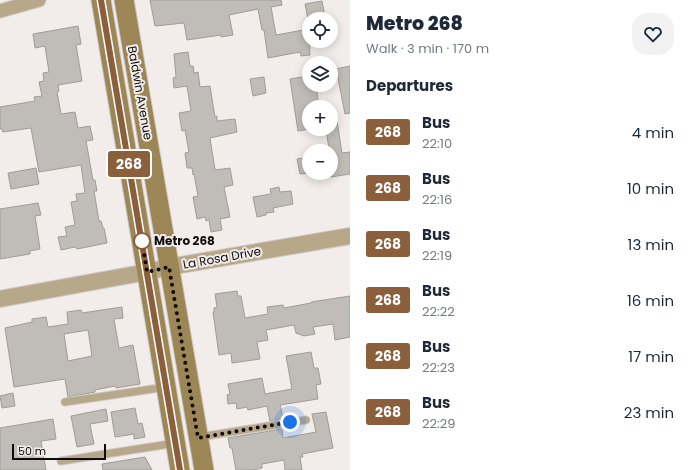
<!DOCTYPE html>
<html lang="en">
<head>
<meta charset="utf-8">
<style>
	:root { --surface:#fff; --page:#f2f2f3; --text:#1f2937; --muted:#747a83 }
	body { margin:0; font-family:Poppins,sans-serif; background:var(--page); color:var(--text); height:100vh; display:flex; flex-direction:column; font-size:15px; white-space:nowrap }
	* { box-sizing:border-box; margin:0 }
	p { font-size:13px; color:var(--muted) }
	.icon { flex:none; width:22px; height:22px; fill:none; stroke:currentColor; stroke-width:2; stroke-linecap:round; stroke-linejoin:round }
	.map { position:relative; flex:1; overflow:hidden }
	.drawer { display:flex; flex-direction:column; background:var(--surface); width:340px }
	.drawer>* { flex:none }
	.badge { padding:0 8px; border-radius:3px; font-size:14px; line-height:26px }
	.buttons { position:absolute; left:302px; top:12px; display:grid; gap:8px }
	.buttons a { display:grid; place-items:center; width:36px; height:36px; border-radius:50%; background:var(--surface); box-shadow:0 2px 10px #0003; font-size:20px }
	.scale { position:absolute; left:12px; bottom:10px; width:94px; box-sizing:border-box; padding-left:4px; border:2px solid #0e0c0b; border-top:0; font-size:11px; line-height:14px; white-space:nowrap; color:#0e0c0b; -webkit-text-stroke:3px #f2ecea; paint-order:stroke }
	.you { position:absolute; width:20px; height:20px; margin:-10px; border:3px solid #fff; border-radius:50%; background:#1a73e8; box-shadow:0 0 0 6px #1a73e833 }
	.map>.badge { position:absolute; translate:-50% -50%; box-shadow:0 0 0 2px #fff }
	h2 { padding:0 16px; font-size:15px; line-height:36px }
	.round { display:grid; place-items:center; flex:none; width:42px; height:42px; border-radius:16px; background:var(--page) }
	.overview { display:flex; align-items:center; justify-content:space-between; height:68px; padding:0 16px }
	h1 { font-size:19px; font-weight:800; line-height:30px }
	ul { padding:0; list-style:none }
	li { display:flex; align-items:center; gap:12px; height:56px; padding:0 16px }
	li div { flex:1 }
	li b { display:block; font-size:15px }
	li em { font-style:normal }
	li .badge { min-width:44px; font-weight:700; text-align:center }
	main { display:flex; flex:1; min-height:0 }
	.map>svg:first-child { display:block }
	.building { fill:#c0bdb8; stroke:#9f9c98; fill-rule:evenodd }
	.lines { fill:none; stroke-linecap:round; stroke-linejoin:round }
	.service-casing { stroke:#cec8c6; stroke-width:9 }
	.minor-casing { stroke:#cec8c6; stroke-width:15 }
	.tertiary-casing { stroke:#cec8c6; stroke-width:18 }
	.secondary-casing { stroke:#cec8c6; stroke-width:21 }
	.service { stroke:#b7a889; stroke-width:7 }
	.minor { stroke:#b7a889; stroke-width:13 }
	.tertiary { stroke:#b7a889; stroke-width:16 }
	.secondary { stroke:#9c8656; stroke-width:19 }
	.line-casing { stroke:#fff; stroke-width:9 }
	.line { stroke:#8b5e3c; stroke-width:6 }
	.walk { stroke:#0e0c0b; stroke-width:4; stroke-dasharray:0 7.2 }
	.stop-dot { fill:#fff; stroke:#8b5e3c; stroke-width:2 }
	.labels { text-anchor:middle; stroke-width:4; stroke-linejoin:round; paint-order:stroke }
	.street-label { font-size:12px; fill:#0e0c0b; stroke:#f2ecea }
	.stop-label { font-size:12px; font-weight:bold; fill:#0e0c0b; stroke:#f2ecea; text-anchor:start }
</style>
</head>
<body>
<main>
<div class="map">
<svg width="350" height="470" viewBox="0 0 350 470">
	<rect width="100%" height="100%" fill="#f2ecea"/>
	<!-- building -->
	<path class="building" d="M 150,0 L 281,0 L 282,5 L 271,7 L 276,35 L 309,29 L 310,55 L 301,56 L 300,52 L 268,58 L 264,30 L 262,30 L 258,9 L 229,15 L 233,35 L 221,37 L 221,35 L 187,40 L 184,23 L 155,26 Z
		M 322,1 L 325,17 L 319,18 L 319,19 L 308,19 L 305,4 Z
		M 78,26 L 81,44 L 76,45 L 82,81 L 58,85 L 59,91 L 57,92 L 61,114 L 75,112 L 78,128 L 90,126 L 93,140 L 86,141 L 93,180 L 95,180 L 97,191 L 94,191 L 99,221 L 101,221 L 103,228 L 104,228 L 107,243 L 77,249 L 75,247 L 61,250 L 58,237 L 67,236 L 65,227 L 75,225 L 71,202 L 77,201 L 76,194 L 85,193 L 81,165 L 39,172 L 31,128 L 3,132 L 2,129 L 0,129 L 0,107 L 35,101 L 34,97 L 42,96 L 39,82 L 44,81 L 43,73 L 49,72 L 45,46 L 35,48 L 33,34 Z
		M 188,52 L 190,66 L 193,66 L 194,73 L 198,72 L 200,87 L 210,86 L 215,117 L 217,116 L 217,121 L 235,119 L 237,132 L 210,138 L 215,170 L 230,168 L 233,185 L 224,187 L 230,217 L 220,219 L 222,230 L 211,232 L 209,220 L 206,221 L 205,217 L 197,219 L 193,197 L 198,196 L 194,174 L 193,175 L 192,168 L 187,168 L 185,153 L 189,152 L 185,130 L 182,131 L 179,113 L 191,111 L 187,86 L 174,88 L 173,78 L 176,77 L 174,54 Z
		M 350,66 L 350,113 L 345,114 L 338,78 L 331,80 L 331,70 Z
		M 309,76 L 309,85 L 316,85 L 319,107 L 309,107 L 309,129 L 298,131 L 290,79 Z
		M 264,77 L 266,93 L 253,96 L 250,79 Z
		M 337,121 L 342,153 L 350,152 L 350,174 L 331,177 L 331,149 L 329,149 L 326,129 L 331,129 L 331,122 Z
		M 309,157 L 309,173 L 300,174 L 297,159 Z
		M 36,168 L 39,184 L 11,189 L 8,173 Z
		M 279,187 L 280,192 L 291,191 L 293,204 L 273,208 L 274,212 L 266,213 L 266,215 L 257,217 L 253,197 L 271,194 L 270,189 Z
		M 38,203 L 41,215 L 35,216 L 40,249 L 30,251 L 30,254 L 0,259 L 0,209 Z
		M 237,291 L 238,296 L 241,296 L 245,318 L 268,314 L 267,307 L 283,305 L 284,308 L 311,303 L 311,302 L 350,296 L 350,337 L 335,340 L 333,324 L 313,327 L 315,334 L 304,336 L 296,333 L 294,325 L 266,330 L 268,340 L 257,342 L 260,359 L 232,363 L 231,353 L 219,355 L 213,312 L 214,312 L 214,308 L 217,307 L 215,294 Z
		M 122,307 L 123,318 L 114,319 L 119,348 L 133,345 L 140,384 L 116,388 L 115,386 L 95,390 L 95,392 L 68,397 L 65,379 L 14,387 L 5,328 L 32,322 L 32,319 L 46,317 L 48,327 L 68,324 L 67,312 L 81,310 L 82,313 ZM 88,330 L 92,356 L 68,361 L 64,334 Z
		M 311,352 L 314,368 L 318,368 L 321,384 L 316,385 L 318,399 L 280,405 L 283,418 L 270,421 L 267,406 L 248,410 L 247,407 L 237,409 L 236,403 L 228,404 L 227,395 L 230,394 L 228,384 L 262,378 L 265,394 L 292,389 L 286,356 Z
		M 13,393 L 15,406 L 2,408 L 0,396 Z
		M 135,408 L 138,424 L 142,423 L 145,437 L 134,439 L 134,434 L 115,437 L 111,412 Z
		M 106,409 L 108,421 L 90,424 L 94,444 L 77,447 L 71,416 Z
		M 326,412 L 333,448 L 302,454 L 303,457 L 300,457 L 302,470 L 285,470 L 284,460 L 262,464 L 262,468 L 253,470 L 236,470 L 232,448 L 230,448 L 228,438 L 282,429 L 283,438 L 316,432 L 312,414 Z
		M 53,419 L 56,439 L 41,441 L 46,470 L 0,470 L 0,428 Z
		M 145,457 L 152,470 L 103,470 L 102,464 Z"/>
	<g class="lines">
		<defs>
			<path id="service" d="M 65,402 L 166,387
				M 200,437 L 306,420
				M 61,461 L 176,443"/>
			<path id="minor" d="M 0,11 L 39,0"/>
			<path id="tertiary" d="M 0,299 L 147,272 L 169,267 L 350,236"/>
			<path id="secondary" d="M 101,0 L 180,470
				M 124,0 L 204,470"/>
		</defs>
		<!-- service casing -->
		<use href="#service" class="service-casing"/>
		<!-- minor casing -->
		<use href="#minor" class="minor-casing"/>
		<!-- tertiary casing -->
		<use href="#tertiary" class="tertiary-casing"/>
		<!-- secondary casing -->
		<use href="#secondary" class="secondary-casing"/>
		<!-- service -->
		<use href="#service" class="service"/>
		<!-- minor -->
		<use href="#minor" class="minor"/>
		<!-- tertiary -->
		<use href="#tertiary" class="tertiary"/>
		<!-- secondary -->
		<use href="#secondary" class="secondary"/>
	</g>
	<g class="lines">
		<defs>
			<path id="line" d="M 101,0 L 180,470"/>
		</defs>
		<!-- line casing -->
		<use href="#line" class="line-casing"/>
		<!-- line -->
		<use href="#line" class="line"/>
		<!-- walk -->
		<path class="walk" d="M 142,241 L 147,272 L 169,267 L 198,438 L 290,422"/>
	</g>
	<!-- markers -->
	<circle class="stop-dot" cx="142" cy="241" r="8"/>
	<g class="labels">
		<!-- street labels -->
		<g class="street-label">
			<text transform="translate(140 93) rotate(80)" y="4">Baldwin Avenue</text>
			<text transform="translate(222 258) rotate(-10)" y="4">La Rosa Drive</text>
		</g>
		<!-- stop labels -->
		<g class="stop-label">
			<text x="154" y="245">Metro 268</text>
		</g>
	</g>
</svg>
<div class="buttons">
<a><svg class="icon" aria-label="locate" viewBox="0 0 24 24"><circle cx="12" cy="12" r="6"/><path d="M12 2v4M12 18v4M2 12h4M18 12h4"/></svg></a>
<a><svg class="icon" aria-label="layers" viewBox="0 0 24 24"><path d="M12 4l9 5-9 5-9-5zM3 14l9 5 9-5"/></svg></a>
<a>+</a>
<a>−</a>
</div>
<div class="scale">50 m</div>
<div class="you" style="left:290px;top:422px"></div>
<b class="badge" style="left:129px;top:164px;background:#8b5e3c;color:#fff">268</b>
</div>
<section class="drawer">
<div class="overview"><div><h1>Metro 268</h1><p>Walk · 3 min · 170 m</p></div><a class="round"><svg class="icon" aria-label="heart" viewBox="0 0 24 24"><path d="M12 20l-8-8c-3-5 5-10 8-4 3-6 11-1 8 4z"/></svg></a></div>
<h2>Departures</h2>
<ul>
<li><span class="badge" style="background:#8b5e3c;color:#fff">268</span><div><b>Bus</b><p>22:10</p></div><em>4 min</em></li>
<li><span class="badge" style="background:#8b5e3c;color:#fff">268</span><div><b>Bus</b><p>22:16</p></div><em>10 min</em></li>
<li><span class="badge" style="background:#8b5e3c;color:#fff">268</span><div><b>Bus</b><p>22:19</p></div><em>13 min</em></li>
<li><span class="badge" style="background:#8b5e3c;color:#fff">268</span><div><b>Bus</b><p>22:22</p></div><em>16 min</em></li>
<li><span class="badge" style="background:#8b5e3c;color:#fff">268</span><div><b>Bus</b><p>22:23</p></div><em>17 min</em></li>
<li><span class="badge" style="background:#8b5e3c;color:#fff">268</span><div><b>Bus</b><p>22:29</p></div><em>23 min</em></li>
</ul>
</section>
</main>
</body>
</html>
